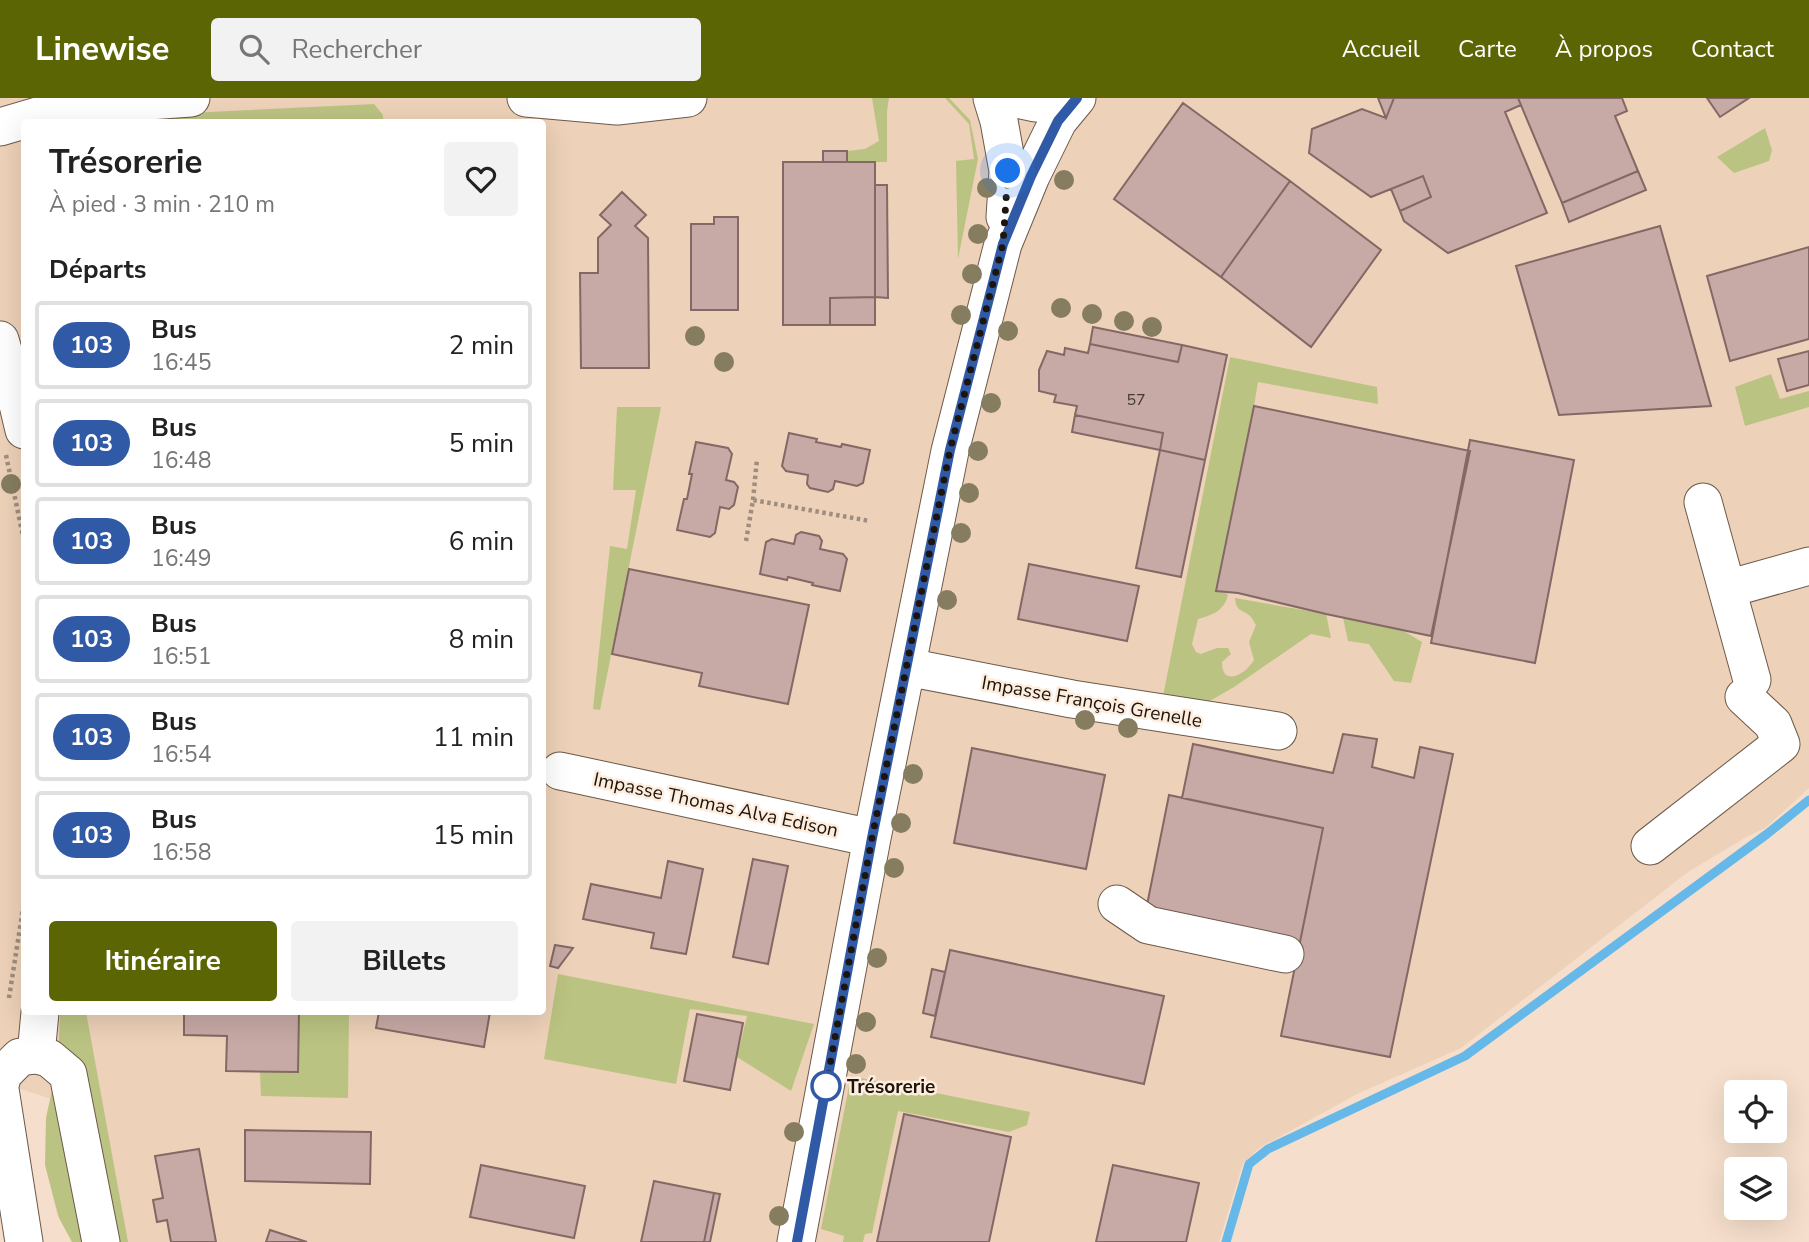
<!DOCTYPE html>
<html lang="fr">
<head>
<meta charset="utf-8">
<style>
	:root { --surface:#fff; --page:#f2f2f2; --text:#222; --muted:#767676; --line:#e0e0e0; --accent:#5c6504 }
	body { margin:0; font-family:"Nunito Sans",sans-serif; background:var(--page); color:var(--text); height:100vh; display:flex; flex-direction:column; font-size:26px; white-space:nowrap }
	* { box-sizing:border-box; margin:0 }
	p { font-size:23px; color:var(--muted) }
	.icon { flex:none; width:38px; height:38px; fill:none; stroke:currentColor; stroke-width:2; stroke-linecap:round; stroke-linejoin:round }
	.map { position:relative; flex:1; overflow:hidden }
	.side { position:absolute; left:21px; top:21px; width:525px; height:896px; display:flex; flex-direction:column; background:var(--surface); border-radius:7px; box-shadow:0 7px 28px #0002 }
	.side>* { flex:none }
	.badge { padding:0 14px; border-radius:23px; font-size:24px; line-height:46px }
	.fabs { position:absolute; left:1724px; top:982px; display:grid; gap:14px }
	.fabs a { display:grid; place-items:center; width:63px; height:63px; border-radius:7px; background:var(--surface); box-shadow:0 7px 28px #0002; font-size:35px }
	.you { position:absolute; width:35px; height:35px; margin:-18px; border:5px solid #fff; border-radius:50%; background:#1a73e8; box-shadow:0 0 0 10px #1a73e833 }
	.map>.badge { position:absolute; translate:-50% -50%; box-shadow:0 0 0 4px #fff }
	h2 { padding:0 28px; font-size:26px; line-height:63px }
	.round { display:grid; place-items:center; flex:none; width:74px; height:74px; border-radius:7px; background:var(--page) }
	.overview { display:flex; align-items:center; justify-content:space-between; height:119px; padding:0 28px }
	h1 { font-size:33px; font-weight:700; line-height:52px }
	.action { display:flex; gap:14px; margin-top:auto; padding:14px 28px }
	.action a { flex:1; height:80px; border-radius:7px; background:var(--accent); color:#fff; font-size:28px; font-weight:700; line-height:80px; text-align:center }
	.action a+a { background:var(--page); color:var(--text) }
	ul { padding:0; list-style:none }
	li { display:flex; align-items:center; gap:21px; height:88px; margin:0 14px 10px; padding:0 14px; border:4px solid var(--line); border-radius:7px }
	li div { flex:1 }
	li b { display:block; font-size:26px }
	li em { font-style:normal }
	li .badge { min-width:77px; font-weight:700; text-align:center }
	header { display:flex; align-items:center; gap:42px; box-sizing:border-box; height:98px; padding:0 35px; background:var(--accent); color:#fff }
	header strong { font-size:33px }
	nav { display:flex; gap:38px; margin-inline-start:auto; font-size:24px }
	.search { width:490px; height:63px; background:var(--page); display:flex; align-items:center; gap:18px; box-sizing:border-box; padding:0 24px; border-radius:7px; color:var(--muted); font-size:26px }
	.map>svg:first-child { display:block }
	.built { fill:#edd1b8; fill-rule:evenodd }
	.green { fill:#bbc382 }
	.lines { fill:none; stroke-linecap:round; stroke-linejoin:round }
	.stream { stroke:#65b8e7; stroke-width:9 }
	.building { fill:#c7a9a5; stroke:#846865; stroke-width:2 }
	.minor-casing { stroke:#6d5949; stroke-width:39 }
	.path { stroke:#9f8e80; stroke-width:4.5; stroke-dasharray:3.5 3.5; stroke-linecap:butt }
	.minor { stroke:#fff; stroke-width:37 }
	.tree { fill:#867d60 }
	.line-casing { stroke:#fff; stroke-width:16 }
	.line { stroke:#315aa6; stroke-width:10 }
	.walk { stroke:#1c140d; stroke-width:7; stroke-dasharray:0 12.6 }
	.stop-dot { fill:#fff; stroke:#315aa6; stroke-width:3.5 }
	.labels { text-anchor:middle; stroke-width:5; stroke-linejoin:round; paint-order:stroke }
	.number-label { font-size:16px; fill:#473933 }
	.street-label { font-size:19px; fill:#1c140d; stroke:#feecdd }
	.stop-label { font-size:19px; font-weight:bold; fill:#1c140d; stroke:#feecdd; text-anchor:start }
</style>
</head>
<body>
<header>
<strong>Linewise</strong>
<div class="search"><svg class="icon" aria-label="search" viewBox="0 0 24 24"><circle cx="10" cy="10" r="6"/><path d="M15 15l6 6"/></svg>Rechercher</div>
<nav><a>Accueil</a><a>Carte</a><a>À propos</a><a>Contact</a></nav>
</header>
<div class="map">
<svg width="1809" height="1144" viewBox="0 0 1809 1144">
	<rect width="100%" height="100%" fill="#f5decb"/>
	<!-- built -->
	<path class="built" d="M 0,0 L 1809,0 L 1809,690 L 1765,730 L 1748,738 L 1688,774 L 1461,950 L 1357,996 L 1259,1050 L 1243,1065 L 1219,1144 L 73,1144 L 57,1116 L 47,1075 L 51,1001 L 0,984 ZM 24,24 L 542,24 L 542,914 L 24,914 Z"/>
	<!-- green -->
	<path class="green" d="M 872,0 L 889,0 L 887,13 L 887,64 L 847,64 L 847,53 L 865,51 L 879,43 Z
		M 945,0 L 949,0 L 970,22 L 978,61 L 958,161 L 956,63 L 974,61 L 969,26 Z
		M 374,6 L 383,17 L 383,24 L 109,24 L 106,19 Z
		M 1765,30 L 1772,52 L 1769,63 L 1734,75 L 1717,59 Z
		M 1230,259 L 1377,289 L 1378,306 L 1258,284 L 1254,308 L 1216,493 L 1228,496 C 1225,513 1212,517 1198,521 L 1192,546 L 1196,554 L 1201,556 L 1217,550 L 1228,550 L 1231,556 L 1222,564 C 1222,590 1246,576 1254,562 L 1249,544 L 1256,527 C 1254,524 1253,521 1250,518 C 1242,511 1236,514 1235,500 L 1326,516 L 1331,540 L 1311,536 L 1234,589 L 1208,604 L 1163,598 Z
		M 1771,276 L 1780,301 L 1809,293 L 1809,309 L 1745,328 L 1735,289 Z
		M 617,309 L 661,309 L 600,612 L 593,611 L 610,448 L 627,451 L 636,392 L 613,392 Z
		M 1343,520 L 1402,532 L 1422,544 L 1411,585 L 1394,583 L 1369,546 L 1348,543 Z
		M 558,876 L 814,926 L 791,993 L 737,959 L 747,918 L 690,911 L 676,986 L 544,961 Z
		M 60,914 L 86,914 L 128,1144 L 72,1144 L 59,1120 L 45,1067 L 46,1020 L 58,964 Z
		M 299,914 L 349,914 L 348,1000 L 261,998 L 260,974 L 298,974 Z
		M 851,978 L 1030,1014 L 1027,1027 L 1009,1034 L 898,1013 L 872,1135 L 865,1136 L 863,1144 L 843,1144 L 844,1138 L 821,1131 Z"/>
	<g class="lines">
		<!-- stream -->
		<path class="stream" d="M 1226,1144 L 1249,1066 L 1268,1051 L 1465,958 L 1767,736 L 1809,702"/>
	</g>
	<!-- building -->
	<path class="building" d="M 1378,0 L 1394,0 L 1386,20 Z
		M 1394,0 L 1518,0 L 1521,7 L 1505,14 L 1547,115 L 1448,155 L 1404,123 L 1400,113 L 1431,99 L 1423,78 L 1371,99 L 1309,55 L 1312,31 L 1362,11 L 1386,20 Z
		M 1518,0 L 1622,0 L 1627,13 L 1615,18 L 1638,73 L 1562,105 Z
		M 1707,0 L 1749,0 L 1720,19 Z
		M 1183,5 L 1290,83 L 1221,179 L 1114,101 Z
		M 823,53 L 847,53 L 847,64 L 823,64 Z
		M 783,64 L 875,64 L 875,199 L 830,200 L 830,227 L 783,227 Z
		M 1638,73 L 1646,92 L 1569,124 L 1562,105 Z
		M 1423,78 L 1431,99 L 1400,113 L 1391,91 Z
		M 1290,83 L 1381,152 L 1311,249 L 1221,179 Z
		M 875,87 L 887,87 L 888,200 L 875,199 Z
		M 622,94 L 646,117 L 635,128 L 648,140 L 649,270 L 581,270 L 580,175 L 598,175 L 598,140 L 611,127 L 600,117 Z
		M 714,119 L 738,119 L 738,212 L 691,212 L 691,126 L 714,126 Z
		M 1660,128 L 1711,308 L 1559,317 L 1516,168 Z
		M 1809,149 L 1809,241 L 1730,263 L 1707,178 Z
		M 875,199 L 875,227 L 830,227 L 830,200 Z
		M 1093,229 L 1182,247 L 1178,264 L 1090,246 Z
		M 1090,246 L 1178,264 L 1182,247 L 1227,257 L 1205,362 L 1160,352 L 1163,335 L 1075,317 L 1077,308 L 1054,304 L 1056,297 L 1039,293 L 1039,272 L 1047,253 L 1064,257 L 1065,250 L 1088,255 Z
		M 1809,253 L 1809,287 L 1787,293 L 1778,261 Z
		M 1254,308 L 1470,353 L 1431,538 L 1326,516 L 1238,495 L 1216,493 Z
		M 1075,317 L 1163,335 L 1160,352 L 1072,334 Z
		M 789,335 L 817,341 L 816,344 L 841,349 L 842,346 L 870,352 L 863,385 L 857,388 L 835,383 L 833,391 L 828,394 L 810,390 L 807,386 L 808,377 L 786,373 L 782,368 Z
		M 1470,342 L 1574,362 L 1535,565 L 1431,545 Z
		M 696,344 L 728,350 L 732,356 L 726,382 L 734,384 L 738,389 L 734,407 L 729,411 L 720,409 L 715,435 L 710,439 L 677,432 L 684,401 L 687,401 L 692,376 L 689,376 Z
		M 1160,352 L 1205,362 L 1181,479 L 1136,470 Z
		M 801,434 L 819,438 L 822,443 L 820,451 L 843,456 L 847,461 L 840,493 L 812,487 L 813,485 L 788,479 L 787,482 L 760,476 L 766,444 L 772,441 L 794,446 L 796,437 Z
		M 1029,466 L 1139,488 L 1127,543 L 1018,521 Z
		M 629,471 L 809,507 L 788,606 L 699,588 L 702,575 L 612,556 Z
		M 1343,636 L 1377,641 L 1372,669 L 1414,680 L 1420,649 L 1453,656 L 1390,959 L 1281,938 L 1323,730 L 1182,700 L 1193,646 L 1333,675 Z
		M 972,650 L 1105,677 L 1086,771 L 954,745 Z
		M 1169,697 L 1323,730 L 1299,849 L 1145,817 Z
		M 753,761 L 788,768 L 768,866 L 733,859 Z
		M 668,763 L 703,771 L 686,856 L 651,850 L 654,835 L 583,821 L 591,786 L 661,800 Z
		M 555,847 L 573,850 L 558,870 L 550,868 Z
		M 950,852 L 1164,898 L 1144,986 L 931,939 Z
		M 932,871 L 945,874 L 935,918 L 923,915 Z
		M 184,914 L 299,914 L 298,974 L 226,973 L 227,938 L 184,937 Z
		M 379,914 L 490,914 L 484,949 L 376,930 Z
		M 697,916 L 743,925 L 730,992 L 684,983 Z
		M 904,1016 L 1011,1039 L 989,1144 L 877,1144 Z
		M 245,1032 L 371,1034 L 370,1086 L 245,1083 Z
		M 199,1051 L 216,1144 L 171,1144 L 167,1122 L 157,1124 L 153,1102 L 163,1100 L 155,1058 Z
		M 481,1067 L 585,1088 L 574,1140 L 470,1119 Z
		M 1113,1067 L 1199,1085 L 1186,1144 L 1096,1144 Z
		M 654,1083 L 714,1095 L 704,1144 L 641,1144 Z
		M 714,1095 L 720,1096 L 710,1144 L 704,1144 Z
		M 270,1132 L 307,1144 L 266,1144 Z"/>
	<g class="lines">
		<defs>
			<path id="minor" d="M 526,0 L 617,8 L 688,0
				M 992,0 L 999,23 L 1008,73 L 1005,119
				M 1012,0 L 1035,5 L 1062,2 L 1066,0
				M 0,29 L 58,12 L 105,6 L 191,0
				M 0,242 L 15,294 L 24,332
				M 1703,404 L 1752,582
				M 1727,491 L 1809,468
				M 907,569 L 1072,601 L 1278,633
				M 560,673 L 872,740
				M 1650,748 L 1781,646 L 1773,626 L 1744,599
				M 1117,806 L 1148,827 L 1285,856
				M 36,957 L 40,914
				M 0,987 L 3,976 L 20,959 L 36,957 L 49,960 L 68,976 L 101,1144
				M 0,991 L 24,1144
				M 796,1144 L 872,740 L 950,353 L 1003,146 L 1031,78 L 1058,23 L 1077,0"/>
		</defs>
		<!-- minor casing -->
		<use href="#minor" class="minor-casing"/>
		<!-- path -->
		<path class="path" d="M 6,357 L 24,443
			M 753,402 L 757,361
			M 746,443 L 753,402 L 870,423
			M 9,900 L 24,804"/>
		<!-- minor -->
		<use href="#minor" class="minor"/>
	</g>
	<!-- trees -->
	<g class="tree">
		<circle cx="1064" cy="82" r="10"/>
		<circle cx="987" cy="90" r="10"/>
		<circle cx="978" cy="136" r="10"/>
		<circle cx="972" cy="176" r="10"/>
		<circle cx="1061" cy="210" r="10"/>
		<circle cx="1092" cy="216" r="10"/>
		<circle cx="961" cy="217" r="10"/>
		<circle cx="1124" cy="223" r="10"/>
		<circle cx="1152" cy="229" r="10"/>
		<circle cx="1008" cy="233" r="10"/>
		<circle cx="695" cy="238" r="10"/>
		<circle cx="724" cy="264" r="10"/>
		<circle cx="991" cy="305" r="10"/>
		<circle cx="978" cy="353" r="10"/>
		<circle cx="11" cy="386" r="10"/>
		<circle cx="969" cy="395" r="10"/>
		<circle cx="961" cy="435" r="10"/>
		<circle cx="947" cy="502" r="10"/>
		<circle cx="1085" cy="622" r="10"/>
		<circle cx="1128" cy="630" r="10"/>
		<circle cx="913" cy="676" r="10"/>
		<circle cx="901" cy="725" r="10"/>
		<circle cx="894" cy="770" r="10"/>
		<circle cx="877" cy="860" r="10"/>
		<circle cx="866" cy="924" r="10"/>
		<circle cx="856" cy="966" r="10"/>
		<circle cx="794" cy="1034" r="10"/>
		<circle cx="779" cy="1118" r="10"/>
	</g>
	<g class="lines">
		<defs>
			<path id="line" d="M 797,1144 L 872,740 L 950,352 L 1003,146 L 1031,78 L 1058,23 L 1077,0"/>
		</defs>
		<!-- line casing -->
		<use href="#line" class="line-casing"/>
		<!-- line -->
		<use href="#line" class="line"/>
		<!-- walk -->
		<path class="walk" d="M 826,988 L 872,740 L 950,352 L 1003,146 L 1008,73"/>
	</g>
	<!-- markers -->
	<circle class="stop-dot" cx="826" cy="988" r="14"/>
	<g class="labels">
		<!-- number labels -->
		<g class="number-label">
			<text x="1136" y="307">57</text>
		</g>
		<!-- street labels -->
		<g class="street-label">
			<text transform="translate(1092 603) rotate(10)" y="7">Impasse François Grenelle</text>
			<text transform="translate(716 706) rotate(12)" y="7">Impasse Thomas Alva Edison</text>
		</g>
		<!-- stop labels -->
		<g class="stop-label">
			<text x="847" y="995">Trésorerie</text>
		</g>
	</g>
</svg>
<div class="fabs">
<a><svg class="icon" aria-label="locate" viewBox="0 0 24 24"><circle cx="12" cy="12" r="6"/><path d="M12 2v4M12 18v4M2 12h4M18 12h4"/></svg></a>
<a><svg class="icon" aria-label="layers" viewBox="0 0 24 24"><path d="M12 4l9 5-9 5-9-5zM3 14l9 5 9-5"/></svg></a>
</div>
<div class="you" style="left:1008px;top:73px"></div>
<section class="side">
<div class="overview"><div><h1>Trésorerie</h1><p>À pied · 3 min · 210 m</p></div><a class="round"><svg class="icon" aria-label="heart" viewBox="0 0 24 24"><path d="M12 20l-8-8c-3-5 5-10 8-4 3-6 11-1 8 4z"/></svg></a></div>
<h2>Départs</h2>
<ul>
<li><span class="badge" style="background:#315aa6;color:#fff">103</span><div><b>Bus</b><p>16:45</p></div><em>2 min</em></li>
<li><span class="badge" style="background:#315aa6;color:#fff">103</span><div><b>Bus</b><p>16:48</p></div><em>5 min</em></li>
<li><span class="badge" style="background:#315aa6;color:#fff">103</span><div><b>Bus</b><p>16:49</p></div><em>6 min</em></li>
<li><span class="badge" style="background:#315aa6;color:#fff">103</span><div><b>Bus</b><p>16:51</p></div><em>8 min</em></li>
<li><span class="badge" style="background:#315aa6;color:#fff">103</span><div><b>Bus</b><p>16:54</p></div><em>11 min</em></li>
<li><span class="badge" style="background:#315aa6;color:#fff">103</span><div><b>Bus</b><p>16:58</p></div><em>15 min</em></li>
</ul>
<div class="action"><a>Itinéraire</a><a>Billets</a></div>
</section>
</div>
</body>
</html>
